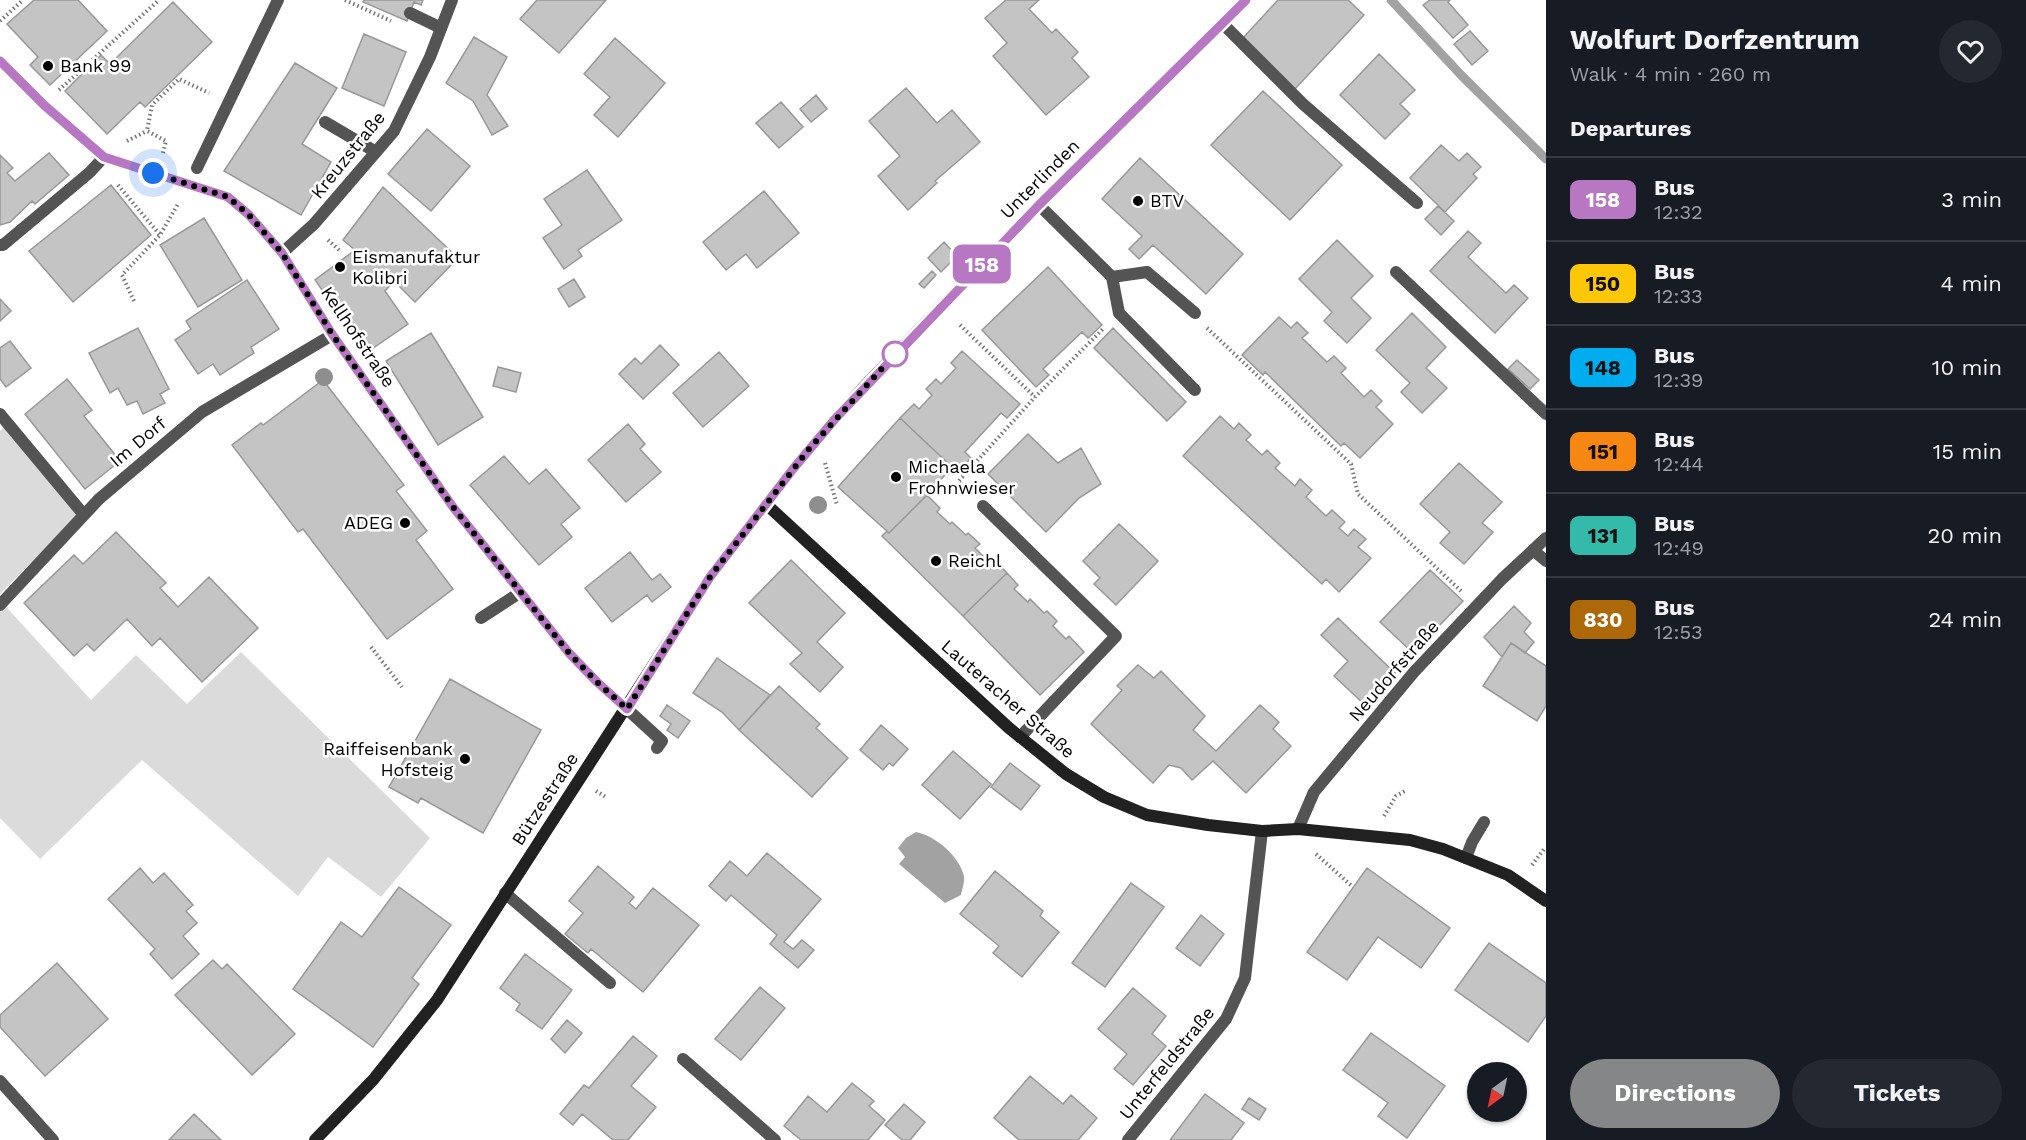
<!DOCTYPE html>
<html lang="en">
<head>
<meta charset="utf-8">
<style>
	:root { --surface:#171b24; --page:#242831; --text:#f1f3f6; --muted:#9ea1a6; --line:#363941; --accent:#858687 }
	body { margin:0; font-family:"Work Sans",sans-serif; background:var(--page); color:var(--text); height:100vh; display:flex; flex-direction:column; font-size:22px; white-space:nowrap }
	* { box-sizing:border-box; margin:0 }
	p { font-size:20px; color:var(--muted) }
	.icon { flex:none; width:33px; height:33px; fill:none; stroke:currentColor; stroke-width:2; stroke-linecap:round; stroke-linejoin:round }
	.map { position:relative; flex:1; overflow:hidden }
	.panel { display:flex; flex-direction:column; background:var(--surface); width:480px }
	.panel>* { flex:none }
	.badge { padding:0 12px; border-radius:9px; font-size:21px; line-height:39px }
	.needle { width:39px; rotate:213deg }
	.buttons { position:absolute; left:1467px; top:1062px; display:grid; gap:12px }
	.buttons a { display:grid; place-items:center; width:60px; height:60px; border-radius:50%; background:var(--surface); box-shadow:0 2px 4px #0004; font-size:30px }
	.you { position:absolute; width:30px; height:30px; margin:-15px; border:4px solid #fff; border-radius:50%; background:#1a73e8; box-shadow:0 0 0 9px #1a73e833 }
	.map>.badge { position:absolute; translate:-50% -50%; box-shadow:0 0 0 3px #fff }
	h2 { padding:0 24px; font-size:22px; line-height:54px }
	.round { display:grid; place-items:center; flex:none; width:63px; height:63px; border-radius:32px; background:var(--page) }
	.summary { display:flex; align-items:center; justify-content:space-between; height:102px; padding:0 24px }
	h1 { font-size:28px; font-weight:700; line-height:45px }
	.cta { display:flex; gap:12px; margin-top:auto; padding:12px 24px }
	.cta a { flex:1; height:69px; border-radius:36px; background:var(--accent); color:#fff; font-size:24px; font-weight:700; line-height:69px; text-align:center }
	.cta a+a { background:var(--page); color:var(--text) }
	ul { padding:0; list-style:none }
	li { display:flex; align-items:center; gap:18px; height:84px; padding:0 24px; border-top:2px solid var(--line) }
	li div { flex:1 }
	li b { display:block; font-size:22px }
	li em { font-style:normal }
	li .badge { min-width:66px; font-weight:700; text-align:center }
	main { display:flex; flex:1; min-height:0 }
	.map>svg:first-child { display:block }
	.green { fill:#dbdbdb }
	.water { fill:#a2a2a2 }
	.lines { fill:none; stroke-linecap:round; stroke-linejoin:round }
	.stream { stroke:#a2a2a2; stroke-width:9 }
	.building { fill:#c4c4c4; stroke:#989898; stroke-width:1.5 }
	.path { stroke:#767676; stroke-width:4; stroke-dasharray:1.5 3; stroke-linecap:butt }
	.lane { stroke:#545454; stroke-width:12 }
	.street { stroke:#545454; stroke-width:12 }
	.secondary { stroke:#212121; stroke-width:12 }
	.tree { fill:#8e8e8e }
	.line-casing { stroke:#fff; stroke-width:14 }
	.line { stroke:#b777c2; stroke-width:9 }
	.walk { stroke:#000; stroke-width:6; stroke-dasharray:0 10.8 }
	.poi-dot { fill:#000; stroke:#fff; stroke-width:2 }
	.stop-dot { fill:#fff; stroke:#b777c2; stroke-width:3 }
	.labels { text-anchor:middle; stroke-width:5; stroke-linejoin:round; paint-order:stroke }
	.poi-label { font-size:18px; fill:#000; stroke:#fff; text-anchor:start }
	.street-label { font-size:18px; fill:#000; stroke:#fff }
</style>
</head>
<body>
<main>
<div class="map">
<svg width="1546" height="1140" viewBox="0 0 1546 1140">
	<rect width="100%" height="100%" fill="#fff"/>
	<!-- green -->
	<path class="green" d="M 4,427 L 77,516 L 0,594 L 0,431 Z
		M 0,600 L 91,700 L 136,655 L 187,704 L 241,652 L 430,838 L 381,897 L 328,857 L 298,896 L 142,760 L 40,859 L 0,818 Z"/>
	<!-- water -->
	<path class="water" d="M 916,832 C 936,836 959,856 964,876 C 965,881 962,890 961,895 L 945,903 L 899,864 L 905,857 L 898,848 L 906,838 Z"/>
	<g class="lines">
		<!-- stream -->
		<path class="stream" d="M 1391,0 L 1462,76 L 1546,159"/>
	</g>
	<!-- building -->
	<path class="building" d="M 34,0 L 78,0 L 107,31 L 50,85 L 30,65 L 38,57 L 7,24 Z
		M 364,0 L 423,0 L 421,5 L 414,2 L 407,21 L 363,2 Z
		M 537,0 L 606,0 L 559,53 L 520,19 Z
		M 1006,0 L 1039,0 L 1029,9 L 1052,33 L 1056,29 L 1078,52 L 1072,58 L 1089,77 L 1046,115 L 993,56 L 1007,43 L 985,18 Z
		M 1278,0 L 1348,0 L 1364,15 L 1295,89 L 1242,39 Z
		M 1430,0 L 1450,0 L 1448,2 L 1468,25 L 1453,38 L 1423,5 Z
		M 173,2 L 212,42 L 145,107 L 140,102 L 107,134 L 65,91 L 101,55 L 110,64 Z
		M 1470,31 L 1488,51 L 1472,65 L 1454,44 Z
		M 364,34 L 406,52 L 384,106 L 342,88 Z
		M 474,37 L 507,57 L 487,95 L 508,126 L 492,135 L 473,101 L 446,83 Z
		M 615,38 L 665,83 L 618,137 L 594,115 L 610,97 L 584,74 Z
		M 1379,54 L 1415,90 L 1400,104 L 1410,114 L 1385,139 L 1340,95 Z
		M 295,63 L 337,88 L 302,144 L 331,162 L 301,215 L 224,171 Z
		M 906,88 L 937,123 L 952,110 L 980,142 L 935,181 L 937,183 L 908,210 L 878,176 L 900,156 L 869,121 Z
		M 1263,91 L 1342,165 L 1290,220 L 1211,145 Z
		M 816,95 L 827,109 L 811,122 L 800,109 Z
		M 781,102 L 803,127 L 779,148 L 756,123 Z
		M 427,129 L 470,166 L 431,211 L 388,174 Z
		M 1441,145 L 1459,161 L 1467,153 L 1481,167 L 1473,174 L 1477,178 L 1445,212 L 1410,178 Z
		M 49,153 L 69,175 L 35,204 L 32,201 L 10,222 L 0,225 L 0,155 L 13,168 L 7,173 L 15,181 Z
		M 1140,158 L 1243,254 L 1206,294 L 1153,245 L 1139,259 L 1129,249 L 1142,236 L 1102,199 Z
		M 587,170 L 622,220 L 578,250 L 582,256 L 564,269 L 543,238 L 562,225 L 544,199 Z
		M 111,185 L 151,235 L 73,302 L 29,251 Z
		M 383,187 L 458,258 L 415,302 L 394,281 L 385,291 L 408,324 L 366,353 L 315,280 L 355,250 L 343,240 Z
		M 764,191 L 799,233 L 757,268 L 746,254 L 726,270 L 703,242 Z
		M 1438,206 L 1454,221 L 1441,235 L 1425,219 Z
		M 204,218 L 242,280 L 198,307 L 160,245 Z
		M 1468,231 L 1481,243 L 1468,257 L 1506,293 L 1514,285 L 1528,298 L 1495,333 L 1430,271 Z
		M 1337,240 L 1373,276 L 1351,298 L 1371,318 L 1347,343 L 1324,321 L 1332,312 L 1299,279 Z
		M 944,242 L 957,256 L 941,272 L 928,258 Z
		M 1048,267 L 1102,325 L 1088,338 L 1082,332 L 1043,369 L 1049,375 L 1036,387 L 982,330 Z
		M 932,271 L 936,275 L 924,288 L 919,284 Z
		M 574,279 L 585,297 L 569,307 L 558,289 Z
		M 247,280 L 279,329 L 251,347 L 254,353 L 220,375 L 213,364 L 198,374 L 175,340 L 191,329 L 186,321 Z
		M 0,299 L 11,311 L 0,321 Z
		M 1412,313 L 1446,347 L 1426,368 L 1447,388 L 1422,413 L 1401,392 L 1410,383 L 1376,350 Z
		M 1279,317 L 1291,328 L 1297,322 L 1308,333 L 1302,338 L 1327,362 L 1334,356 L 1346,368 L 1341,373 L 1364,397 L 1371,390 L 1382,401 L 1376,407 L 1393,424 L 1360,458 L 1344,443 L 1341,446 L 1265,372 L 1263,375 L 1242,355 Z
		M 138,328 L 169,389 L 160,394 L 165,403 L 143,414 L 137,401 L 127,405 L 118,388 L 110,393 L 89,353 Z
		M 1113,328 L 1186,402 L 1167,421 L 1094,348 Z
		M 431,333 L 483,417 L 438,445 L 386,361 Z
		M 10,341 L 31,368 L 6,387 L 0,379 L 0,348 Z
		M 660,345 L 679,365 L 643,399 L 619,374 L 635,358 L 641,364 Z
		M 962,351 L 1020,404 L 1007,418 L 1001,413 L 965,452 L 971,458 L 960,470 L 954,465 L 952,467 L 900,418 L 914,404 L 919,409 L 932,395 L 926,389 L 936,379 L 941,384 L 956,368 L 951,363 Z
		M 719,352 L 749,386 L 703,427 L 673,393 Z
		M 1517,360 L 1539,380 L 1530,389 L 1508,369 Z
		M 498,367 L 521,373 L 516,392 L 493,386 Z
		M 67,379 L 92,410 L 84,416 L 120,461 L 85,489 L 25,414 Z
		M 323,380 L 404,485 L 396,491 L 427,531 L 416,540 L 453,589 L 387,639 L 303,529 L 298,532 L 232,445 L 261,423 L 263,425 Z
		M 1220,416 L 1234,429 L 1239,423 L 1251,435 L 1246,440 L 1262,455 L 1267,450 L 1280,463 L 1275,468 L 1295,486 L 1300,479 L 1312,490 L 1306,497 L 1326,516 L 1332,510 L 1345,522 L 1339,528 L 1348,536 L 1354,529 L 1366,539 L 1358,547 L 1371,558 L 1339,592 L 1326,579 L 1322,584 L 1183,456 Z
		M 900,418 L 952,467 L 927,495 L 889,533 L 838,487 Z
		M 628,424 L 645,444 L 640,449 L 661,472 L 626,502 L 588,460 Z
		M 1028,434 L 1058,463 L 1081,448 L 1101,484 L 1079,498 L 1046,532 L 988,474 Z
		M 504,456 L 529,484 L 546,469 L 580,508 L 561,524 L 572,537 L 539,565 L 470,485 Z
		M 1459,463 L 1502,502 L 1482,523 L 1493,532 L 1464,564 L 1440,543 L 1450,532 L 1420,504 Z
		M 927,495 L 940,508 L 937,512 L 950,524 L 952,522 L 966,535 L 968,533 L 980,544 L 975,548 L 989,562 L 992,558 L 1007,573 L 963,616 L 882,536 L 887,531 L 889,533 Z
		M 1119,524 L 1158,561 L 1116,605 L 1094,584 L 1100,578 L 1083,561 Z
		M 116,532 L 166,583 L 160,588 L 178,607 L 209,577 L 258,628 L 202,682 L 160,638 L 152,646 L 127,619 L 94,651 L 87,644 L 74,656 L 24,603 L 74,555 L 83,564 Z
		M 630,552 L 652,580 L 660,574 L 671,587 L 652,602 L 647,595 L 612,622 L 585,588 Z
		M 791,560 L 845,613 L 817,642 L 843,667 L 820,692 L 790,664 L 802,653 L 749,603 Z
		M 1430,570 L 1463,601 L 1413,653 L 1380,622 Z
		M 1007,573 L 1018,585 L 1014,589 L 1028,602 L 1030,599 L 1044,613 L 1047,611 L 1057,621 L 1053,626 L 1066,639 L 1069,636 L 1084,652 L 1040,695 L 963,616 Z
		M 1514,606 L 1531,623 L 1524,632 L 1534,642 L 1525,653 L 1511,643 L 1502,657 L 1484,637 Z
		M 1338,618 L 1395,673 L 1365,705 L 1334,676 L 1348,661 L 1321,635 Z
		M 1511,643 L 1546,666 L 1546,706 L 1537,721 L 1483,686 Z
		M 717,658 L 770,695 L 739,730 L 722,712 L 693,693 Z
		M 1138,665 L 1154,678 L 1161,671 L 1205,716 L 1193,730 L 1216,751 L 1260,705 L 1279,722 L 1273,729 L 1291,746 L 1246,793 L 1213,761 L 1192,780 L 1181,768 L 1169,765 L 1153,783 L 1091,724 L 1122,690 L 1117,686 Z
		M 450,679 L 541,730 L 483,833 L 421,798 L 418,803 L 389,787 Z
		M 779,686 L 820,724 L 816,728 L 848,758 L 812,797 L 739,730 Z
		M 667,705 L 690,721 L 678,738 L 667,730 L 671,724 L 660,716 Z
		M 881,725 L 908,749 L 893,766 L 889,763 L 883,770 L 860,750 Z
		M 953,751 L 991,784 L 960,819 L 922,785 Z
		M 1010,763 L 1040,786 L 1021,810 L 991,787 Z
		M 767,853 L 821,899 L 784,942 L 793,949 L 802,940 L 814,950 L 798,968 L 770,944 L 777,935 L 731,895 L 726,901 L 709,886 L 730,861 L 747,876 Z
		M 598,866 L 634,897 L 629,903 L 636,909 L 653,888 L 699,925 L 643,992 L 591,949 L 588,953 L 565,934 L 583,913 L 569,901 Z
		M 140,868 L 153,883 L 164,873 L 193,905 L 186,911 L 197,923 L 183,936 L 199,954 L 172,979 L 150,954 L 155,949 L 108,899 Z
		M 1367,868 L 1450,928 L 1421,968 L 1378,937 L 1347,980 L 1307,952 Z
		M 995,871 L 1043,911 L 1040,916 L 1059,932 L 1022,977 L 993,953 L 999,946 L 960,914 Z
		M 1131,883 L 1164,907 L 1105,987 L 1072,963 Z
		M 399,887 L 451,925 L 412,978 L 419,984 L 373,1047 L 293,989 L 341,922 L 362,937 Z
		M 1201,915 L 1224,934 L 1200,966 L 1176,948 Z
		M 1489,943 L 1546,983 L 1546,1016 L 1528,1042 L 1455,990 Z
		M 525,954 L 572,990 L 542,1029 L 516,1010 L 520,1004 L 500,988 Z
		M 213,960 L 222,969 L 227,964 L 295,1034 L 252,1075 L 175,995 Z
		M 57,963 L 108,1019 L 45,1076 L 0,1027 L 0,1015 Z
		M 760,987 L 785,1008 L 741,1060 L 715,1039 Z
		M 1133,988 L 1166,1016 L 1152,1034 L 1166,1046 L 1133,1085 L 1114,1069 L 1127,1054 L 1098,1029 Z
		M 567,1020 L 582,1033 L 565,1053 L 551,1039 Z
		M 1371,1033 L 1445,1086 L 1407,1138 L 1378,1116 L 1388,1103 L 1343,1070 Z
		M 633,1036 L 657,1056 L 631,1086 L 656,1107 L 628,1140 L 613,1140 L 582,1114 L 573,1125 L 560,1114 L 584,1085 L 589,1088 Z
		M 1030,1076 L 1063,1104 L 1071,1095 L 1097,1118 L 1078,1140 L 1019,1140 L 994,1118 Z
		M 852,1083 L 874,1101 L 869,1106 L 885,1120 L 868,1140 L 801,1140 L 784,1126 L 808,1096 L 827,1112 Z
		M 1205,1094 L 1244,1123 L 1231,1140 L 1170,1140 Z
		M 1249,1098 L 1266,1109 L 1259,1120 L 1242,1109 Z
		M 904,1104 L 925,1122 L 910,1140 L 902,1140 L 885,1125 Z
		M 194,1114 L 221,1140 L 169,1140 Z"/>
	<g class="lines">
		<!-- path -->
		<path class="path" d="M 345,0 L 391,21
			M 0,21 L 23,0
			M 59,90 L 159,0
			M 127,141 L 147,131
			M 163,153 L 166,141 L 147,131 L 152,105 L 179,79 L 209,93
			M 118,185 L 160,235
			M 328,240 L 340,251
			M 134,301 L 122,275 L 160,235 L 178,204
			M 960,325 L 1035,397
			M 1207,328 L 1351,464 L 1358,494 L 1461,591
			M 825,463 L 837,505
			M 970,493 L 958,482 L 1035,397 L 1104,328
			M 371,647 L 402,687
			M 596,791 L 606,797
			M 1384,816 L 1396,796 L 1407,790
			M 1316,854 L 1353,887
			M 1532,865 L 1544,849 L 1546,850"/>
		<!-- lane -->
		<path class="lane" d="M 410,13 L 441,28
			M 1222,23 L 1303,104 L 1417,203
			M 325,122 L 376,152
			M 1039,205 L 1112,277 L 1119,313 L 1195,390
			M 1396,272 L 1546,414
			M 1112,277 L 1147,272 L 1195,313
			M 983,506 L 1116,636 L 1020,737
			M 481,618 L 521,592
			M 627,709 L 662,741 L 657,748
			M 1466,858 L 1472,842 L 1484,822
			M 505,893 L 610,983
			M 683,1059 L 775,1140"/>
		<!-- street -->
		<path class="street" d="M 197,168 L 278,0
			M 0,245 L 3,245 L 89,173 L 104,157
			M 282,253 L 314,224 L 394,131 L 430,57 L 452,0
			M 0,414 L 84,515
			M 1533,550 L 1546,561
			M 0,605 L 99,499 L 202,412 L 332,335
			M 1298,829 L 1314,792 L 1414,672 L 1502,579 L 1546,538
			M 0,1081 L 53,1140
			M 1128,1140 L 1226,1019 L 1245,978 L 1262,831"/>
		<!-- secondary -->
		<path class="secondary" d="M 0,61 L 44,105 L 104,157 L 228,197 L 249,215 L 282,253 L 332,335 L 453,507 L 569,653 L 596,682 L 627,709
			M 766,504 L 1009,728 L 1066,774 L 1104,797 L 1147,815 L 1208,825 L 1262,831 L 1298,829 L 1410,840 L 1443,849 L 1508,875 L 1546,901
			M 315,1140 L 373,1080 L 437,1000 L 710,577 L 809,449 L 862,389 L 1039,205 L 1246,0"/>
	</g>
	<!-- trees -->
	<g class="tree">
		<circle cx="324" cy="377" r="9"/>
		<circle cx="818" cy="505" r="9"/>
	</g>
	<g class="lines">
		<defs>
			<path id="line" d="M 0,61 L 44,105 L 104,157 L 228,197 L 249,215 L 282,253 L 332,334 L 453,507 L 569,653 L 597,682 L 627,709 L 710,577 L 793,469 L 835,419 L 1039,205 L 1246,0"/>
		</defs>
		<!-- line casing -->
		<use href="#line" class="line-casing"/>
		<!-- line -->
		<use href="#line" class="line"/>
		<!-- walk -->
		<path class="walk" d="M 153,173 L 228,197 L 249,215 L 282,253 L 332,334 L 453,507 L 569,653 L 597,682 L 627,709 L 710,577 L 809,449 L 895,354"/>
	</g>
	<!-- markers -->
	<g class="poi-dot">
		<circle cx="48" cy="66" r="6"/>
		<circle cx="1138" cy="201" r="6"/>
		<circle cx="340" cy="267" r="6"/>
		<circle cx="896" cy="477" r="6"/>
		<circle cx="405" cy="523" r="6"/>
		<circle cx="936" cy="561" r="6"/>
		<circle cx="465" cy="759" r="6"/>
	</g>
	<circle class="stop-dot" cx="895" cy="354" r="12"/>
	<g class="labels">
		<!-- poi labels -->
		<g class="poi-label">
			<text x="60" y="72">Bank 99</text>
			<text x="1150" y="207">BTV</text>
			<text x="352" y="263">Eismanufaktur<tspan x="352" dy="21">Kolibri</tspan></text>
			<text x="908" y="473">Michaela<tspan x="908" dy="21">Frohnwieser</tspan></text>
			<text x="393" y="529" text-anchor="end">ADEG</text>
			<text x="948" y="567">Reichl</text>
			<text x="453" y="755" text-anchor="end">Raiffeisenbank<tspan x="453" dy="21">Hofsteig</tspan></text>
		</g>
		<!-- street labels -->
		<g class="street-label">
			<text transform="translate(348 155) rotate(-51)" y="6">Kreuzstraße</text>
			<text transform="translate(1040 179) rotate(-45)" y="6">Unterlinden</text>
			<text transform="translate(358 337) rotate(56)" y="6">Kellhofstraße</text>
			<text transform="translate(138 442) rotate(-40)" y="6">Im Dorf</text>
			<text transform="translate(1394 671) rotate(-49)" y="6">Neudorfstraße</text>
			<text transform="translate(1008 699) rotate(41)" y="6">Lauteracher Straße</text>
			<text transform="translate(545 799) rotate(-57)" y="6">Bützestraße</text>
			<text transform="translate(1167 1063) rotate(-51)" y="6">Unterfeldstraße</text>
		</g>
	</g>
</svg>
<div class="buttons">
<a><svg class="needle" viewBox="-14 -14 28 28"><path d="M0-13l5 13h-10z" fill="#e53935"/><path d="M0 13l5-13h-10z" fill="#9ea1a6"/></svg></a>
</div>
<div class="you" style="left:153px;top:173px"></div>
<b class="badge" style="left:982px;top:264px;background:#b777c2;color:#fff">158</b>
</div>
<section class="panel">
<div class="summary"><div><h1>Wolfurt Dorfzentrum</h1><p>Walk · 4 min · 260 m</p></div><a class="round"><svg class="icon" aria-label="heart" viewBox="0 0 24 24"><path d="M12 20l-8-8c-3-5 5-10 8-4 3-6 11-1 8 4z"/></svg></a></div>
<h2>Departures</h2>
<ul>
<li><span class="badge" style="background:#b777c2;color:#fff">158</span><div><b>Bus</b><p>12:32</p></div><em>3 min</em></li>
<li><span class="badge" style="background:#fbc707;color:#111">150</span><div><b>Bus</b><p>12:33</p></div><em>4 min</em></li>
<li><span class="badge" style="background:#00adef;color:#111">148</span><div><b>Bus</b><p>12:39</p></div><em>10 min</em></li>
<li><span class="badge" style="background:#f68712;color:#111">151</span><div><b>Bus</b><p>12:44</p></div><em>15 min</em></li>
<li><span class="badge" style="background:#33baab;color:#111">131</span><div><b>Bus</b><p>12:49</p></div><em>20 min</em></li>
<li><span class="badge" style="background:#ad680a;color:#fff">830</span><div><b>Bus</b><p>12:53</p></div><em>24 min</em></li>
</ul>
<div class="cta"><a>Directions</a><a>Tickets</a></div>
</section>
</main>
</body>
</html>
